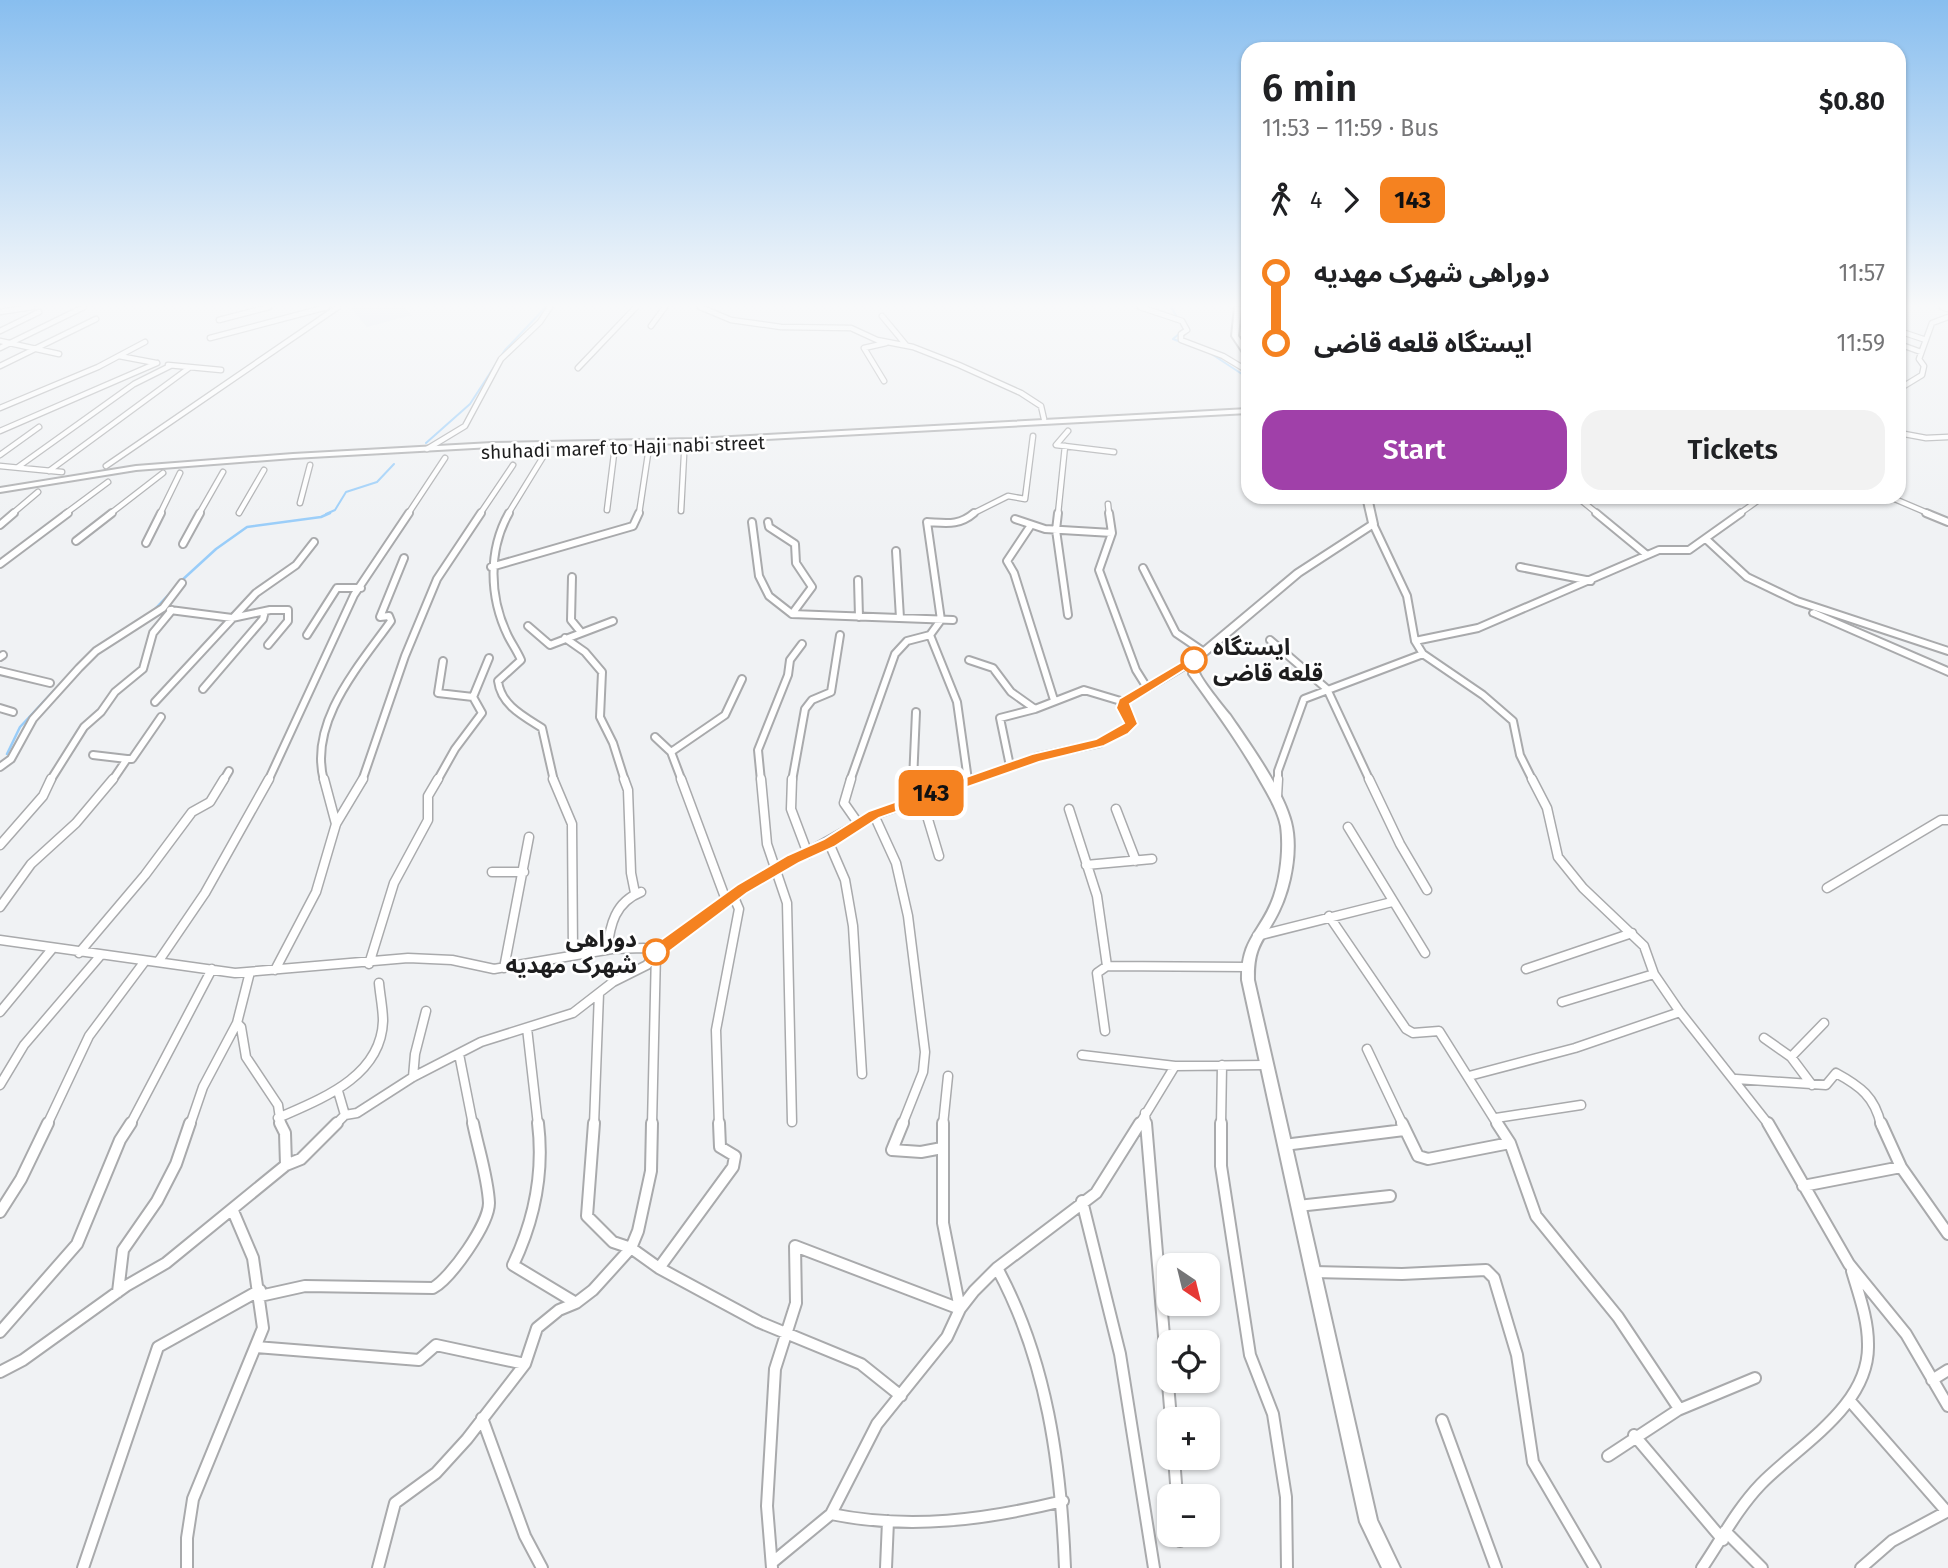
<!DOCTYPE html>
<html lang="en">
<head>
<meta charset="utf-8">
<style>
	:root { --surface:#fff; --page:#f2f2f2; --text:#202124; --muted:#757577; --accent:#a040a9 }
	body { margin:0; font-family:"Fira Sans","Noto Sans Arabic",sans-serif; background:var(--page); color:var(--text); height:100vh; display:flex; flex-direction:column; font-size:26px; white-space:nowrap }
	* { box-sizing:border-box; margin:0 }
	p { font-size:23px; color:var(--muted) }
	.icon { flex:none; width:38px; height:38px; fill:none; stroke:currentColor; stroke-width:2; stroke-linecap:round; stroke-linejoin:round }
	.map { position:relative; flex:1; overflow:hidden }
	.side { position:absolute; left:1241px; top:42px; width:665px; height:462px; display:flex; flex-direction:column; background:var(--surface); border-radius:21px; box-shadow:0 2px 5px #0004 }
	.side>* { flex:none }
	.badge { padding:0 14px; border-radius:10px; font-size:24px; line-height:46px }
	.needle { width:46px; rotate:145deg }
	.fabs { position:absolute; left:1157px; top:1253px; display:grid; gap:14px }
	.fabs a { display:grid; place-items:center; width:63px; height:63px; border-radius:14px; background:var(--surface); box-shadow:0 2px 5px #0004; font-size:35px }
	.map>.badge { position:absolute; translate:-50% -50%; box-shadow:0 0 0 4px #fff }
	.legs { display:flex; align-items:center; gap:10px; height:77px; padding:0 21px; font-size:23px }
	.legs p { margin-inline-start:auto }
	.overview { display:flex; align-items:center; justify-content:space-between; height:119px; padding:0 21px }
	h1 { font-size:38px; font-weight:600; line-height:52px }
	.primary-button { display:flex; gap:14px; margin-top:auto; padding:14px 21px }
	.primary-button a { flex:1; height:80px; border-radius:21px; background:var(--accent); color:#fff; font-size:28px; font-weight:600; line-height:80px; text-align:center }
	.primary-button a+a { background:var(--page); color:var(--text) }
	ul { padding:0 21px; list-style:none }
	li { display:flex; align-items:center; gap:24px; height:70px; font-size:26px }
	li i { display:grid; place-items:center; width:10px; height:100%; margin:0 9px; background:currentColor }
	li i::after { content:''; width:18px; height:18px; margin:-9px; border:5px solid; border-radius:50%; background:var(--surface) }
	li p { margin-inline-start:auto }
	li:first-child i { background:linear-gradient(#0000 50%,currentColor 0) }
	li:last-child i { background:linear-gradient(currentColor 50%,#0000 0) }
	.map>svg:first-child { display:block }
	.built { fill:#e1e6ee }
	.lines { fill:none; stroke-linecap:round; stroke-linejoin:round }
	.stream-far1 { stroke:#99cdf9; stroke-width:2 }
	.stream { stroke:#99cdf9; stroke-width:2.5 }
	.street-far3-casing { stroke:#a9aaac; stroke-width:7 }
	.street-far2-casing { stroke:#a9aaac; stroke-width:10 }
	.street-far1-casing { stroke:#a9aaac; stroke-width:11 }
	.street-casing { stroke:#a9aaac; stroke-width:14 }
	.secondary-casing { stroke:#a9aaac; stroke-width:4 }
	.street-far3 { stroke:#fff; stroke-width:4.5 }
	.street-far2 { stroke:#fff; stroke-width:6 }
	.street-far1 { stroke:#fff; stroke-width:8 }
	.street { stroke:#fff; stroke-width:10 }
	.secondary { fill:#fff; fill-rule:evenodd }
	.line-1 { fill:#f58220; stroke:#fff; stroke-width:2 }
	.stop-1-dot { fill:#fff; stroke:#f58220; stroke-width:3.5 }
	.labels { text-anchor:middle; stroke-width:5; stroke-linejoin:round; paint-order:stroke }
	.far-street-label { font-size:19px; fill:#1d1d1e; stroke:#fff }
	.stop-label { font-size:23px; font-weight:bold; fill:#1d1d1e; stroke:#fff; text-anchor:start }
</style>
</head>
<body>
<div class="map">
<svg width="1948" height="1568" viewBox="0 0 1948 1568">
	<rect width="100%" height="100%" fill="#f0f2f4"/>
	<!-- built -->
	<path class="built" d="M 350,307 L 404,307 L 412,315 L 367,327 Z"/>
	<g class="lines">
		<!-- stream-far1 -->
		<path class="stream-far1" d="M 1171,307 L 1178,319
			M 1180,333 L 1173,339 L 1194,347
			M 1210,353 L 1248,378
			M 426,443 L 470,404 L 505,350 L 546,307
			M 326,514 L 335,510 L 346,492 L 377,482 L 394,464"/>
		<!-- stream -->
		<path class="stream" d="M 180,582 L 216,549 L 247,527 L 321,517 L 330,513
			M 154,610 L 176,587
			M 7,754 L 20,727 L 76,667"/>
		<defs>
			<path id="street-far3" d="M 700,307 L 731,320 L 781,327 L 851,328 L 877,340 L 913,347 L 959,365 L 1021,393 L 1041,406 L 1044,419
				M 1140,307 L 1182,321 L 1187,330 L 1181,334 L 1181,340 L 1223,356 L 1248,371
				M 1942,307 L 1948,309
				M 0,312 L 32,307
				M 882,316 L 906,345
				M 219,320 L 269,307
				M 651,326 L 665,307
				M 0,331 L 39,312
				M 1899,331 L 1926,340
				M 210,338 L 327,307
				M 0,341 L 59,354
				M 1899,344 L 1921,352
				M 0,348 L 84,307
				M 119,356 L 156,363
				M 168,365 L 221,370
				M 0,366 L 96,319
				M 578,368 L 636,307
				M 884,381 L 864,348 L 886,343
				M 1899,389 L 1922,375 L 1924,366 L 1919,359 L 1932,323 L 1948,317
				M 0,408 L 98,367 L 145,342
				M 0,431 L 157,363
				M 1068,431 L 1056,445 L 1114,452
				M 1899,433 L 1926,438 L 1948,437
				M 427,449 L 465,426 L 501,359 L 540,322 L 550,307
				M 0,455 L 39,427
				M 0,466 L 62,472
				M 106,466 L 338,307
				M 18,467 L 134,384 L 170,366
				M 49,471 L 189,368
				M 1577,497 L 1598,514
				M 1890,497 L 1930,514
				M 300,503 L 310,465
				M 1108,504 L 1109,514
				M 607,510 L 614,454
				M 681,511 L 684,455
				M 239,513 L 264,470
				M 12,514 L 38,492
				M 65,514 L 108,482
				M 110,514 L 163,473
				M 160,514 L 180,473
				M 199,514 L 223,472
				M 408,514 L 445,458
				M 480,514 L 513,465
				M 508,514 L 543,457
				M 639,514 L 648,454
				M 972,514 L 1008,496 L 1025,499 L 1033,436
				M 1058,514 L 1065,446
				M 1739,514 L 1763,497"/>
			<path id="street-far2" d="M 509,513 C 488,550 489,597 508,636 C 512,644 517,651 521,660 L 498,681 C 501,705 523,716 542,728 L 554,781
				M 1058,513 L 1056,530 L 1068,615
				M 1109,513 L 1112,533 L 1099,570 L 1136,670 L 1146,686
				M 1596,513 L 1647,555
				M 1926,513 L 1948,522
				M 1015,519 L 1045,529 L 1112,533
				M 752,522 L 759,576 L 769,596 L 792,614 L 953,620
				M 768,522 L 769,527 L 795,544 L 796,563 L 812,587 L 792,614
				M 1373,524 L 1407,596 L 1415,641 L 1423,654 L 1483,695 L 1513,721 L 1520,755 L 1533,781
				M 0,525 L 14,513
				M 1031,525 L 1007,561 L 1014,573 L 1054,700
				M 1706,539 L 1747,577 L 1797,601 L 1948,651
				M 76,541 L 112,513
				M 146,543 L 161,513
				M 183,544 L 200,513
				M 896,551 L 900,618
				M 0,564 L 68,513
				M 491,567 L 633,526 L 639,513
				M 1520,567 L 1591,581
				M 1143,568 L 1176,633 L 1204,652
				M 572,577 L 571,620 L 580,631
				M 858,580 L 859,617
				M 170,610 L 232,618 L 270,610 L 288,610 L 288,621 L 268,645
				M 528,626 L 550,645 L 613,621
				M 307,635 L 337,588 L 361,588
				M 565,638 L 585,652 L 602,672 L 600,717 L 613,743 L 625,781
				M 1270,640 L 1327,689 L 1370,781
				M 1415,641 L 1478,628 L 1659,550 L 1689,550 L 1741,513
				M 0,657 L 3,655
				M 969,660 L 993,668 L 1011,692 L 1035,709
				M 0,671 L 50,683
				M 203,689 L 263,619 L 265,611
				M 473,697 L 489,658
				M 155,702 L 256,593 L 296,565 L 314,542
				M 0,708 L 13,712
				M 655,737 L 671,752 L 682,781
				M 671,752 L 725,715 L 742,679
				M 93,755 L 127,759
				M 1010,766 L 1000,718 L 1035,709 L 1084,690 L 1124,702
				M 0,767 L 11,759 L 33,719 L 79,668 L 96,651 L 163,608 L 182,583
				M 968,780 L 957,702 L 930,635 L 941,620 L 927,522 C 946,523 959,526 974,513
				M 50,781 L 84,727 L 101,712 L 115,692 L 143,669 L 153,633 L 172,610
				M 112,781 L 127,759 L 132,759 L 161,717
				M 223,781 L 229,771
				M 268,781 L 354,595 L 409,513
				M 324,781 C 308,722 359,666 391,621 L 389,616 L 380,617 L 404,558
				M 362,781 L 405,656 L 437,579 L 481,513
				M 437,781 L 455,749 L 482,713 L 473,697 L 438,693 L 443,661
				M 761,781 L 758,750 L 788,675 L 790,660 L 802,644
				M 792,781 L 805,709 L 812,700 L 831,692 L 840,635
				M 850,781 L 895,654 L 907,641 L 930,635
				M 913,781 L 916,712
				M 970,781 L 1037,757 L 1100,743 L 1131,724 L 1122,708 L 1124,702 L 1194,660
				M 1278,781 L 1278,771 L 1304,699 L 1423,654"/>
			<path id="street-far1" d="M 324,779 L 336,824
				M 553,779 L 572,824 L 573,954
				M 624,779 L 628,790 L 631,873 L 635,893
				M 681,779 L 726,900
				M 761,779 L 767,844 L 787,903 L 792,1122
				M 792,779 L 791,809 L 808,854
				M 851,779 L 844,803 L 858,823
				M 1369,779 L 1400,844 L 1427,890
				M 1532,779 L 1547,808 L 1558,857 L 1583,888 L 1644,946 L 1654,974 L 1680,1012 L 1769,1125
				M 921,796 L 939,856
				M 1277,797 L 1278,779
				M 912,800 L 913,779
				M 1069,809 L 1097,896 L 1107,966
				M 1116,809 L 1136,861
				M 874,815 L 896,863 L 908,916 L 925,1052 L 923,1072 L 902,1125
				M 1348,827 L 1425,953
				M 829,843 L 845,880 L 853,926 L 862,1074
				M 0,845 L 43,796 L 51,779
				M 1086,865 L 1152,859
				M 492,872 L 524,872
				M 1827,888 L 1941,820 L 1948,820
				M 0,907 L 31,864 L 76,823 L 113,779
				M 1329,916 L 1406,1029 L 1413,1033 L 1439,1031 L 1498,1125
				M 1257,936 L 1392,902
				M 0,940 L 235,973 L 408,958 L 452,960 L 494,969 L 612,949 L 644,948 L 656,952 L 652,1125
				M 607,950 C 610,925 615,902 641,892
				M 79,953 L 145,875 L 192,812 L 210,802 L 224,779
				M 158,962 L 205,893 L 269,779
				M 369,964 L 394,883 L 428,820 L 428,796 L 438,779
				M 504,968 L 529,837
				M 1526,969 L 1632,933
				M 275,970 L 316,892 L 336,824 L 363,779
				M 1562,1002 L 1654,974
				M 0,1012 L 52,949
				M 237,1023 L 241,1027 L 246,1057 L 278,1105 L 281,1125
				M 527,1028 L 538,1125
				M 1105,1031 L 1097,973 L 1107,966 L 1247,967
				M 1764,1038 L 1791,1057 L 1812,1085
				M 1367,1049 L 1403,1125
				M 459,1054 L 473,1125
				M 1082,1055 L 1175,1066
				M 1791,1057 L 1824,1023
				M 1469,1076 L 1575,1048 L 1680,1012
				M 413,1077 L 415,1054 L 426,1011
				M 1736,1079 L 1826,1085 L 1836,1073 C 1860,1086 1875,1097 1881,1125
				M 0,1085 L 24,1045 L 100,956
				M 338,1091 L 345,1115
				M 1145,1113 L 1146,1125
				M 278,1118 C 321,1099 381,1077 383,1021 C 383,1009 380,995 379,983
				M 1496,1118 L 1581,1105
				M 47,1125 L 89,1036 L 145,961
				M 130,1125 L 212,969
				M 190,1125 L 203,1087 L 237,1023 L 250,972
				M 335,1125 L 345,1115 L 357,1113 L 413,1077 L 481,1042 L 573,1013 L 613,982 L 647,965 L 656,952 L 742,889 L 874,815 L 975,779
				M 594,1125 L 599,993
				M 719,1125 L 716,1030 L 739,909 L 733,895
				M 943,1125 L 948,1076
				M 1139,1125 L 1175,1066 L 1265,1065
				M 1221,1125 L 1222,1065"/>
			<path id="street" d="M 280,1123 L 285,1133 L 286,1165
				M 538,1123 C 544,1172 534,1221 513,1265 L 576,1303
				M 594,1123 L 587,1216 L 613,1242 L 631,1248 L 659,1268 L 759,1322 L 861,1364 L 901,1396
				M 903,1123 L 892,1150 L 921,1152 L 942,1148
				M 943,1123 L 943,1223 L 960,1309
				M 1146,1123 L 1171,1419
				M 1221,1123 L 1221,1166 L 1250,1355 L 1273,1414 L 1286,1497 L 1287,1568
				M 1402,1123 L 1418,1156 L 1428,1159 L 1510,1143
				M 1497,1123 L 1510,1143 L 1536,1216 L 1618,1317 L 1678,1407
				M 1768,1123 L 1849,1264 L 1906,1334 L 1948,1406
				M 1881,1123 L 1901,1167 L 1948,1234
				M 1284,1145 L 1404,1130
				M 1803,1186 L 1901,1167
				M 1082,1201 L 1120,1354 L 1154,1568
				M 1298,1206 L 1390,1196
				M 0,1212 L 21,1179 L 48,1123
				M 659,1268 L 733,1167 L 735,1156 L 720,1147 L 719,1123
				M 997,1268 C 1047,1360 1061,1464 1065,1568
				M 1313,1272 L 1402,1274 L 1486,1270 L 1494,1278 L 1517,1355 L 1533,1462 L 1595,1568
				M 118,1292 L 123,1250 L 157,1201 L 176,1164 L 190,1123
				M 260,1296 L 305,1286 L 433,1288 C 451,1278 489,1224 489,1203 C 488,1178 478,1148 473,1123
				M 0,1332 L 77,1244 L 120,1140 L 131,1123
				M 256,1347 L 419,1360 L 436,1345 L 525,1364
				M 0,1372 L 23,1360 L 126,1286 L 166,1263 L 286,1165 L 301,1159 L 337,1123
				M 1932,1380 L 1948,1370
				M 1850,1401 L 1947,1512
				M 482,1418 L 525,1536 L 542,1568
				M 1442,1420 L 1496,1568
				M 1634,1435 L 1723,1540
				M 1608,1456 L 1678,1410 L 1755,1378
				M 1174,1458 L 1177,1496
				M 831,1514 C 910,1530 985,1520 1063,1501
				M 1725,1531 L 1762,1568
				M 1180,1535 L 1180,1541
				M 774,1561 L 831,1514 L 877,1424 L 947,1337 L 960,1309 L 974,1291 L 997,1268 L 1096,1193 L 1140,1123
				M 83,1568 L 158,1347 L 260,1290
				M 187,1568 L 187,1538 L 193,1499 L 263,1328 L 253,1258 L 233,1211
				M 378,1568 L 395,1503 L 436,1473 L 467,1439 L 525,1364 L 537,1328 L 559,1310 L 576,1303 L 593,1290 L 631,1248 L 638,1231 L 651,1171 L 652,1123
				M 772,1568 L 767,1506 L 775,1369 L 796,1303 L 795,1246 L 960,1309
				M 886,1568 L 888,1521
				M 1702,1568 C 1721,1540 1737,1509 1761,1484 C 1799,1445 1870,1406 1868,1344 C 1868,1319 1859,1295 1852,1271
				M 1861,1568 L 1892,1541 L 1948,1511"/>
			<path id="secondary" d="M 1235,307 L 1241,307 L 1238,336 L 1248,350 L 1248,358 L 1246,357 L 1232,336 Z
				M 1248,409 L 1248,413 L 694,443 L 492,447 L 293,458 L 136,470 L 0,492 L 0,488 L 136,466 L 293,454 L 492,443 L 694,439 Z
				M 1363,497 L 1371,497 L 1377,524 L 1376,526 L 1301,575 L 1199,661 C 1199,665 1198,668 1199,672 C 1200,678 1224,708 1230,715 C 1249,743 1283,790 1291,822 C 1298,849 1291,886 1279,911 C 1265,940 1253,944 1254,980 L 1377,1520 L 1400,1568 L 1382,1568 L 1360,1522 L 1242,980 C 1241,937 1262,931 1274,896 C 1281,875 1284,848 1281,826 C 1278,811 1269,796 1261,782 C 1240,744 1214,709 1189,674 L 1191,658 L 1295,571 L 1369,523 Z
				M 1814,610 L 1948,668 L 1948,675 L 1811,615 L 1810,613 L 1811,611 Z"/>
		</defs>
		<!-- street-far3 casing -->
		<use href="#street-far3" class="street-far3-casing"/>
		<!-- street-far2 casing -->
		<use href="#street-far2" class="street-far2-casing"/>
		<!-- street-far1 casing -->
		<use href="#street-far1" class="street-far1-casing"/>
		<!-- street casing -->
		<use href="#street" class="street-casing"/>
		<!-- secondary casing -->
		<use href="#secondary" class="secondary-casing"/>
		<!-- street-far3 -->
		<use href="#street-far3" class="street-far3"/>
		<!-- street-far2 -->
		<use href="#street-far2" class="street-far2"/>
		<!-- street-far1 -->
		<use href="#street-far1" class="street-far1"/>
		<!-- street -->
		<use href="#street" class="street"/>
		<!-- secondary -->
		<use href="#secondary" class="secondary"/>
	</g>
	<!-- sky -->
	<linearGradient id="sky" x2="0" y2="1"><stop stop-color="#88beef"/><stop offset="0.58" stop-color="#f8f9fa"/><stop offset="1" stop-color="#f8f9fa" stop-opacity="0"/></linearGradient>
	<rect width="1948" height="527" fill="url(#sky)"/>
	<!-- line-1 -->
	<path class="line-1" d="M 1190,657 L 1200,660 L 1130,704 L 1138,724 L 1128,734 L 1104,746 L 1039,762 L 879,818 L 834,847 L 799,863 L 747,893 L 662,957 L 651,957 L 651,947 L 737,885 L 788,855 L 824,839 L 869,811 L 1032,754 L 1096,739 L 1124,723 L 1116,708 L 1119,699 Z"/>
	<!-- markers -->
	<g class="stop-1-dot">
		<circle cx="1194" cy="660" r="12"/>
		<circle cx="656" cy="952" r="12"/>
	</g>
	<g class="labels">
		<!-- far-street labels -->
		<g class="far-street-label">
			<text transform="translate(623 447) rotate(-2)" y="7">shuhadi maref to Haji nabi street</text>
		</g>
		<!-- stop labels -->
		<g class="stop-label">
			<text x="1213" y="655">ایستگاه<tspan x="1213" dy="26">قلعه قاضی</tspan></text>
			<text x="637" y="947" text-anchor="end">دوراهی<tspan x="637" dy="26">شهرک مهدیه</tspan></text>
		</g>
	</g>
</svg>
<div class="fabs">
<a><svg class="needle" viewBox="-14 -14 28 28"><path d="M0-13l5 13h-10z" fill="#e53935"/><path d="M0 13l5-13h-10z" fill="#757577"/></svg></a>
<a><svg class="icon" aria-label="locate" viewBox="0 0 24 24"><circle cx="12" cy="12" r="6"/><path d="M12 2v4M12 18v4M2 12h4M18 12h4"/></svg></a>
<a>+</a>
<a>−</a>
</div>
<b class="badge" style="left:931px;top:793px;background:#f58220;color:#111">143</b>
<section class="side">
<div class="overview"><div><h1>6 min</h1><p>11:53 – 11:59 · Bus</p></div><b>$0.80</b></div>
<div class="legs"><svg class="icon" aria-label="walk" viewBox="0 0 24 24"><circle cx="13" cy="4" r="2"/><path d="M13 8l-2 6 4 7M11 14l-3 7M7 12l3-4h3l4 4"/></svg>4<svg class="icon" aria-label="forward" viewBox="0 0 24 24"><path d="M9 5l7 7-7 7"/></svg><b class="badge" style="background:#f58220;color:#111">143</b></div>
<ul>
<li><i style="color:#f58220"></i><b>دوراهی شهرک مهدیه</b><p>11:57</p></li>
<li><i style="color:#f58220"></i><b>ایستگاه قلعه قاضی</b><p>11:59</p></li>
</ul>
<div class="primary-button"><a>Start</a><a>Tickets</a></div>
</section>
</div>
</body>
</html>
